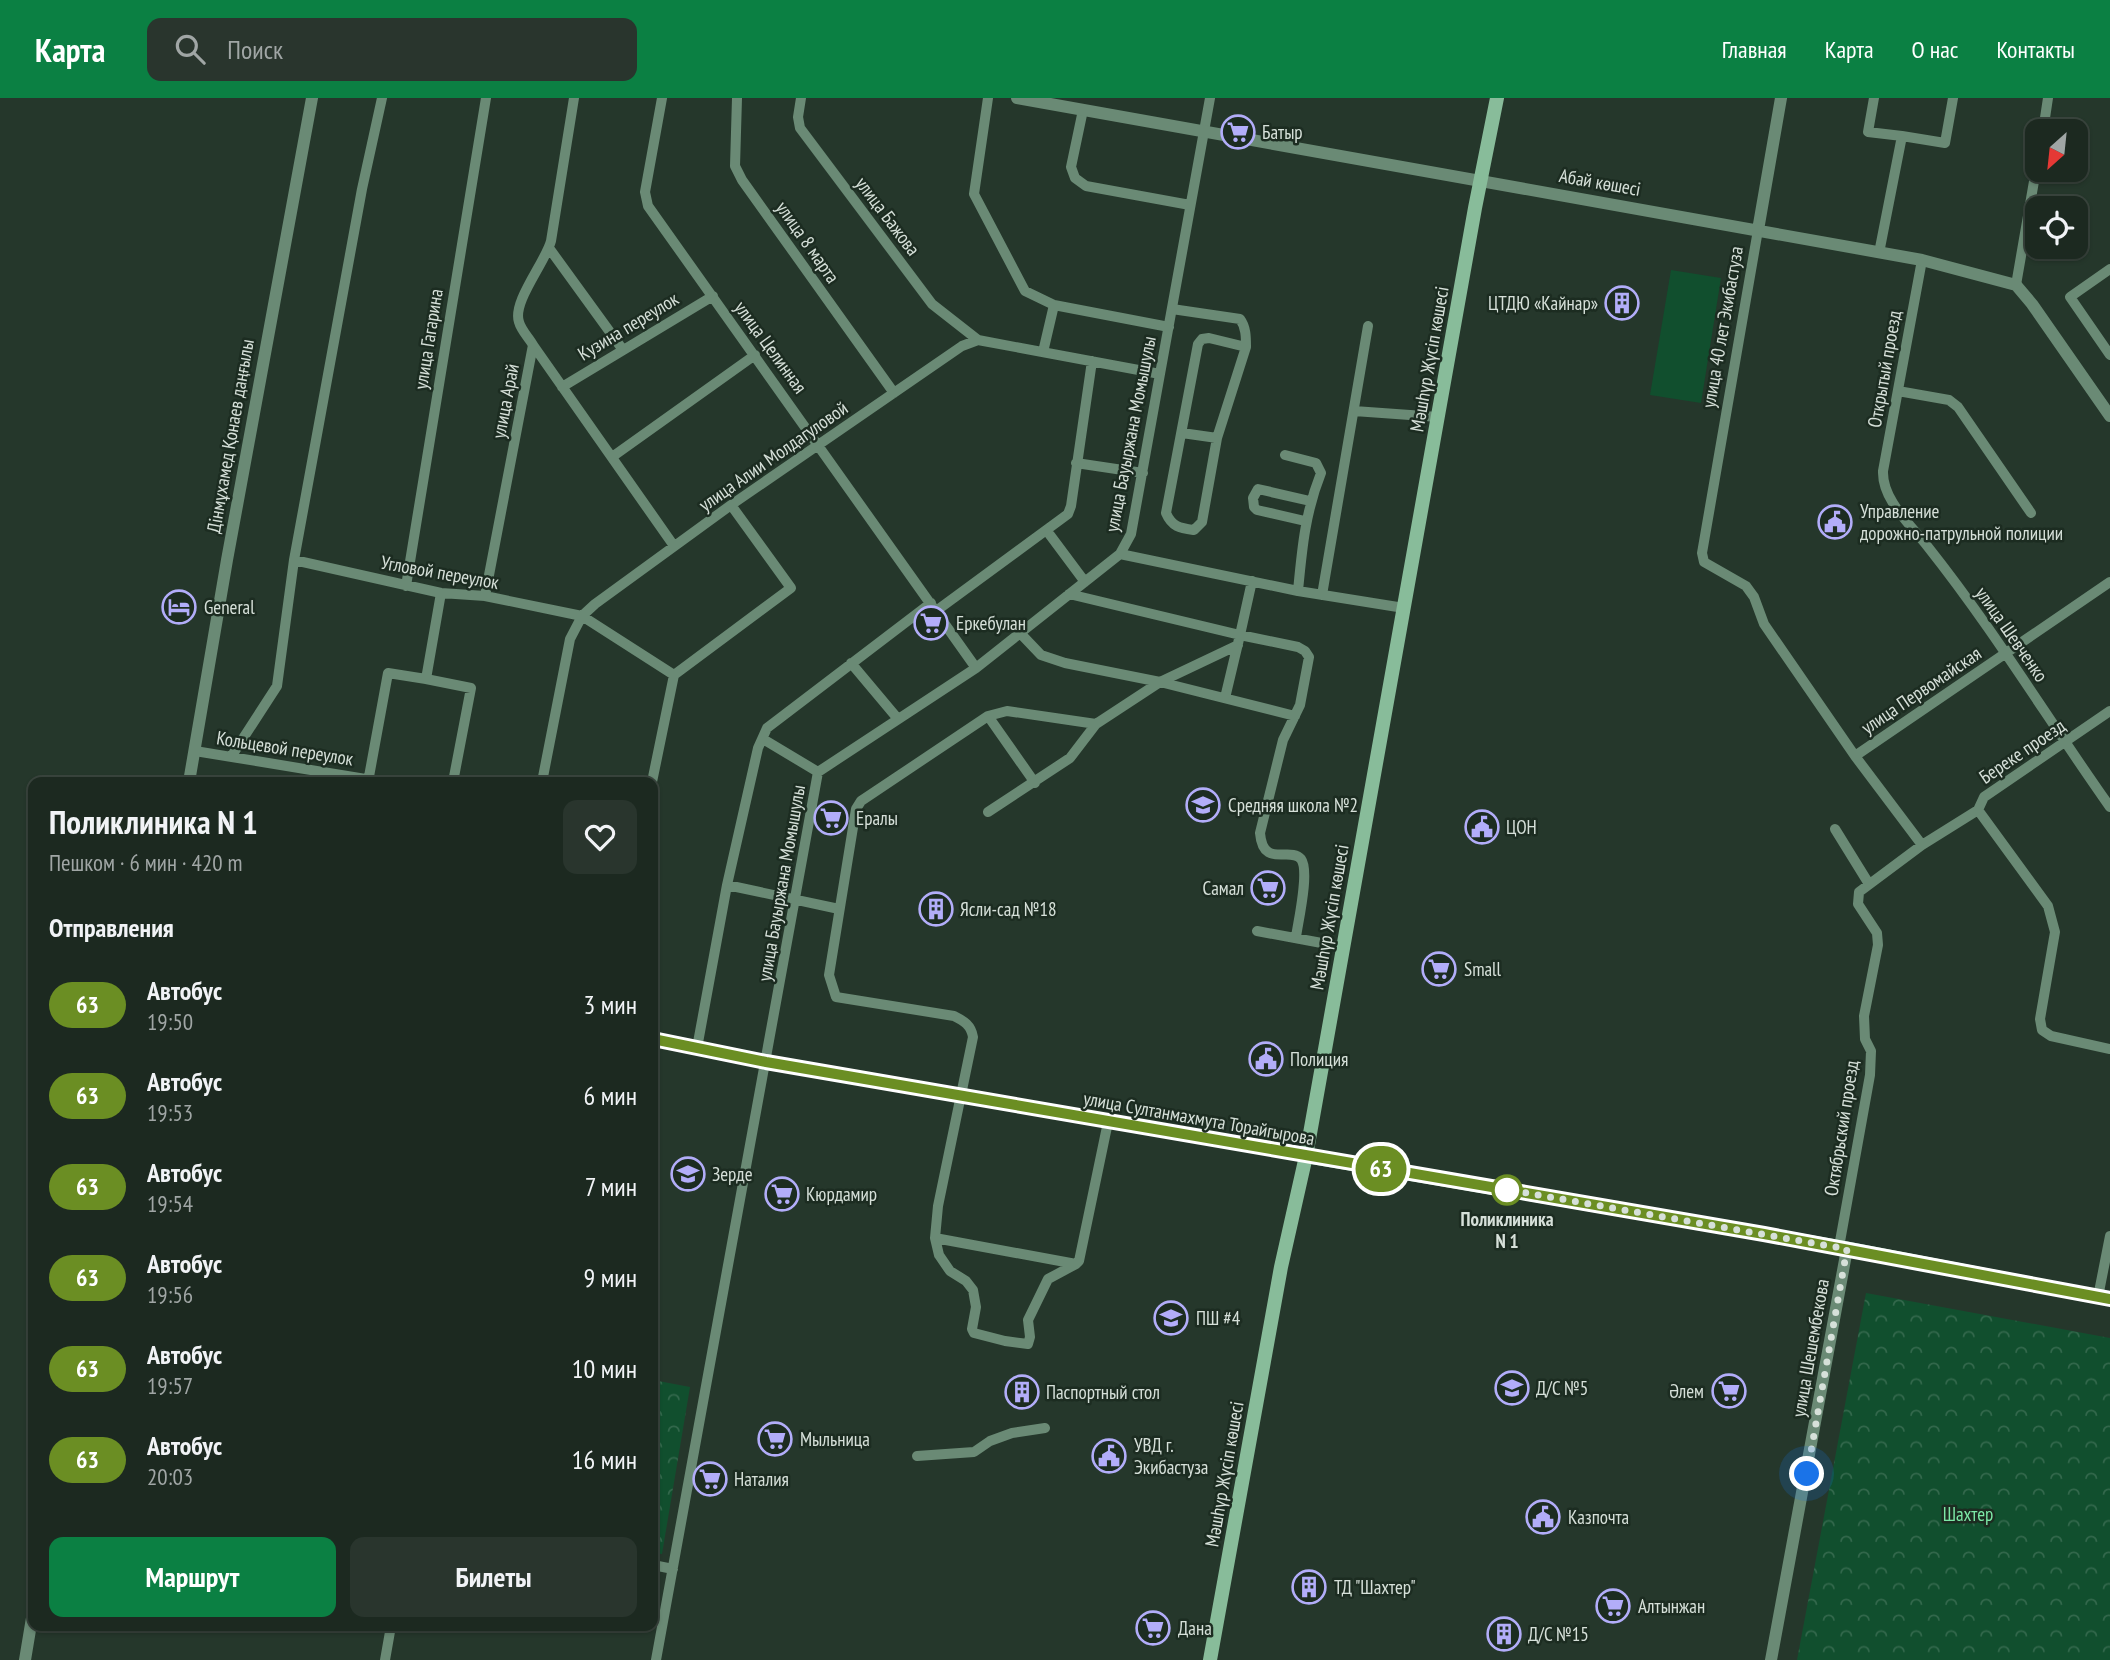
<!DOCTYPE html>
<html lang="ru">
<head>
<meta charset="utf-8">
<style>
	:root { --surface:#1c2920; --page:#29352d; --text:#f1f3f6; --muted:#a0a6a5; --line:#3a453e; --accent:#0b8043 }
	body { margin:0; font-family:"PT Sans Narrow",sans-serif; background:var(--page); color:var(--text); height:100vh; display:flex; flex-direction:column; font-size:26px; white-space:nowrap }
	* { box-sizing:border-box; margin:0 }
	p { font-size:23px; color:var(--muted) }
	.icon { flex:none; width:38px; height:38px; fill:none; stroke:currentColor; stroke-width:2; stroke-linecap:round; stroke-linejoin:round }
	.map { position:relative; flex:1; overflow:hidden }
	.details { position:absolute; left:28px; top:679px; width:630px; height:854px; display:flex; flex-direction:column; background:var(--surface); border-radius:14px; box-shadow:0 2px 5px #0004,0 0 0 2px var(--line) }
	.details>* { flex:none }
	.badge { padding:0 14px; border-radius:23px; font-size:24px; line-height:46px }
	.needle { width:46px; rotate:207deg }
	.fabs { position:absolute; left:2025px; top:21px; display:grid; gap:14px }
	.fabs a { display:grid; place-items:center; width:63px; height:63px; border-radius:14px; background:var(--surface); box-shadow:0 2px 5px #0004,0 0 0 2px var(--line); font-size:35px }
	.you { position:absolute; width:35px; height:35px; margin:-18px; border:5px solid #fff; border-radius:50%; background:#1a73e8; box-shadow:0 0 0 10px #1a73e833 }
	.map>.badge { position:absolute; translate:-50% -50%; box-shadow:0 0 0 4px #fff }
	h2 { padding:0 21px; font-size:26px; line-height:63px }
	.round { display:grid; place-items:center; flex:none; width:74px; height:74px; border-radius:14px; background:var(--page) }
	.summary { display:flex; align-items:center; justify-content:space-between; height:119px; padding:0 21px }
	h1 { font-size:33px; font-weight:700; line-height:52px }
	.primary-button { display:flex; gap:14px; margin-top:auto; padding:14px 21px }
	.primary-button a { flex:1; height:80px; border-radius:14px; background:var(--accent); color:#fff; font-size:28px; font-weight:700; line-height:80px; text-align:center }
	.primary-button a+a { background:var(--page); color:var(--text) }
	ul { padding:0; list-style:none }
	li { display:flex; align-items:center; gap:21px; height:91px; padding:0 21px }
	li div { flex:1 }
	li b { display:block; font-size:26px }
	li em { font-style:normal }
	li .badge { min-width:77px; font-weight:700; text-align:center }
	header { display:flex; align-items:center; gap:42px; box-sizing:border-box; height:98px; padding:0 35px; background:var(--accent); color:#fff }
	header strong { font-size:33px }
	nav { display:flex; gap:38px; margin-inline-start:auto; font-size:24px }
	.search { width:490px; height:63px; background:var(--page); display:flex; align-items:center; gap:18px; box-sizing:border-box; padding:0 24px; border-radius:14px; color:var(--muted); font-size:26px }
	.map>svg:first-child { display:block }
	.grass { fill:#114f2e }
	.forest { fill:url(#forest-crowns) }
	.lines { fill:none; stroke-linecap:round; stroke-linejoin:round }
	.minor { stroke:#6a8a75; stroke-width:10 }
	.tertiary { stroke:#6a8a75; stroke-width:12 }
	.secondary { stroke:#88bc9a; stroke-width:14 }
	.line-casing { stroke:#fff; stroke-width:16 }
	.line { stroke:#6b8e23; stroke-width:10 }
	.walk { stroke:#d6e0d9; stroke-width:7; stroke-dasharray:0 12.6 }
	.stop-dot { fill:#fff; stroke:#6b8e23; stroke-width:3.5 }
	.labels { text-anchor:middle; stroke-width:5; stroke-linejoin:round; paint-order:stroke }
	.poi-label { font-size:19px; fill:#d6e0d9; stroke:#1c2c21; text-anchor:start }
	.street-label { font-size:19px; fill:#d6e0d9; stroke:#1c2c21 }
	.stop-label { font-size:19px; font-weight:bold; fill:#d6e0d9; stroke:#1c2c21 }
	.park-label { font-size:19px; fill:#7ce8a6; stroke:#1c2c21 }
</style>
</head>
<body>
<header>
<strong>Карта</strong>
<div class="search"><svg class="icon" aria-label="search" viewBox="0 0 24 24"><circle cx="10" cy="10" r="6"/><path d="M15 15l6 6"/></svg>Поиск</div>
<nav><a>Главная</a><a>Карта</a><a>О нас</a><a>Контакты</a></nav>
</header>
<div class="map">
<svg width="2110" height="1562" viewBox="0 0 2110 1562">
	<defs>
		<pattern id="forest-crowns" width="20" height="18" patternUnits="userSpaceOnUse" patternTransform="scale(1.75)"><rect width="20" height="18" fill="#114f2e"/><path d="M2 6a3 3 0 1 1 6 0M12 15a3 3 0 1 1 6 0" fill="none" stroke="#33684c"/></pattern>
	</defs>
	<rect width="100%" height="100%" fill="#25372b"/>
	<!-- grass -->
	<path class="grass" d="M 1671,172 L 1721,180 L 1701,305 L 1650,297 Z"/>
	<!-- forest -->
	<path class="forest" d="M 1866,1195 L 2110,1240 L 2110,1562 L 1797,1562 Z
		M 653,1282 L 690,1289 L 662,1456 L 653,1455 Z"/>
	<g class="lines">
		<!-- minor -->
		<path class="minor" d="M 662,0 L 645,94 L 648,108 L 976,570
			M 737,0 L 735,68 L 742,82 L 894,295
			M 801,0 L 798,19 L 800,30 L 932,206 L 978,242
			M 988,0 L 974,96 L 1025,193 L 1054,207 L 1043,254
			M 1874,0 L 1868,34 L 1902,38 L 1879,155
			M 1083,12 L 1071,69 L 1075,80 L 1086,88 L 1190,107
			M 2043,33 L 2048,0
			M 1902,38 L 1945,45 L 1953,0
			M 1758,132 L 1702,455 L 1704,464 L 1746,488 L 1754,499 L 1764,526 L 1855,658 L 1922,747
			M 549,150 L 623,252
			M 1922,162 L 1883,373 C 1882,402 1911,427 1928,449 C 1994,532 2049,623 2110,709
			M 2110,171 L 2070,199 L 2110,257
			M 2016,187 L 2037,66
			M 1054,207 L 1169,229
			M 1172,211 L 1240,221 C 1246,229 1246,239 1246,249 L 1217,340 L 1202,424 L 1194,432 C 1180,430 1172,429 1166,415 L 1198,246 L 1202,241 L 1209,240 L 1246,249
			M 533,247 L 674,448
			M 562,289 L 713,198
			M 1898,293 L 1949,302 L 1958,309 L 2031,415
			M 1354,313 L 1438,319
			M 1182,335 L 1217,340
			M 1285,357 L 1316,365 L 1321,375 C 1305,415 1302,451 1298,493
			M 612,359 L 755,257
			M 1076,365 L 1143,375
			M 1305,423 L 1257,412 L 1254,409 L 1253,400 L 1258,391 L 1310,403
			M 1047,433 L 1085,484
			M 1120,456 L 1298,493 L 1404,510
			M 294,462 L 441,495 L 485,498 L 582,518 L 674,577 L 791,490 L 731,407
			M 1252,483 L 1240,537 L 1298,549 L 1305,553 L 1309,559 L 1300,607 L 1283,642 L 1260,735 C 1263,771 1290,748 1301,761 C 1310,773 1298,824 1296,839
			M 406,488 L 486,0
			M 1069,496 L 1240,537 L 1225,600
			M 1322,497 L 1368,228
			M 485,498 L 533,247 C 529,240 521,232 519,224 C 512,204 545,165 551,143 L 574,0
			M 936,513 L 1068,416 L 1071,408 L 1092,263
			M 1020,535 L 1041,557 L 1065,565 L 1160,584 L 1295,618
			M 851,565 L 898,621
			M 426,581 L 471,590 L 453,684
			M 988,618 L 1035,685
			M 763,641 L 818,674
			M 195,653 L 384,684
			M 1855,658 L 2110,484
			M 231,659 L 277,588 L 294,462 L 362,91 L 382,0
			M 368,684 L 388,575 L 426,581 L 441,495
			M 542,684 L 570,541 L 582,518 L 595,506 L 731,407 L 962,248 L 978,242 L 1160,276
			M 652,684 L 674,577
			M 1978,712 L 2048,808 L 2055,834 L 2040,921 L 2042,932 L 2051,938 L 2110,951
			M 988,714 L 1070,660 L 1096,626
			M 1835,731 L 1869,786
			M 727,787 L 839,811
			M 1257,833 L 1343,849
			M 697,950 L 727,787 L 758,650 L 767,630 L 931,505
			M 1108,1024 L 1079,1163 L 1076,1166 L 1048,1181 L 1028,1222 L 1030,1239 L 1028,1246 L 1005,1243 L 974,1235 L 972,1231 L 976,1209 L 973,1192 L 966,1183 L 950,1173 L 939,1157 L 935,1140 L 938,1108 L 973,939 C 971,927 964,923 954,918 L 836,899 L 829,877 L 856,711 L 861,703 L 988,618 L 1007,613 L 1096,626 L 1160,584 L 1238,547
			M 935,1140 L 1076,1166
			M 1839,1149 L 1870,977 L 1871,953 L 1865,941 L 1864,918 L 1878,847 L 1877,835 L 1858,806 L 1859,794 L 1922,747 L 1978,712 L 1984,699 L 2110,613
			M 2098,1199 L 2110,1138
			M 917,1358 L 974,1354 L 990,1343 L 1012,1335 L 1045,1330
			M 653,1467 L 673,1471
			M 385,1562 L 391,1528
			M 656,1562 L 818,674 L 976,570 L 1120,456 L 1131,436 L 1210,0"/>
		<!-- tertiary -->
		<path class="tertiary" d="M 1017,0 L 1922,162 L 2016,187 L 2032,206 L 2110,318
			M 1758,132 L 1781,0
			M 189,684 L 227,462 L 312,0
			M 653,941 L 766,964 L 1306,1058
			M 25,1562 L 33,1514
			M 1771,1562 L 1847,1151"/>
		<!-- secondary -->
		<path class="secondary" d="M 1306,1058 L 1839,1149 L 2110,1201
			M 1210,1562 L 1281,1169 L 1306,1058 L 1475,110 L 1497,0"/>
	</g>
	<g class="lines">
		<defs>
			<path id="line" d="M 653,941 L 766,964 L 1764,1136 L 2110,1201"/>
		</defs>
		<!-- line casing -->
		<use href="#line" class="line-casing"/>
		<!-- line -->
		<use href="#line" class="line"/>
		<!-- walk -->
		<path class="walk" d="M 1507,1092 L 1504,1091 L 1847,1151 L 1807,1376"/>
	</g>
	<!-- icons -->
	<defs>
		<symbol id="supermarket-ring" viewBox="-11 -11 22 22"><circle r="9.5" fill="#1c2c21" stroke="#b2adf9" stroke-width="1.5"/><path d="M-6-5.5h2.5l.6 2H6L4.5 2H-2.5L-4.4-4H-6ZM-1.5 3.2a1.3 1.3 0 1 0 .1 0ZM3 3.2a1.3 1.3 0 1 0 .1 0Z" fill="#b2adf9"/></symbol>
		<symbol id="building-ring" viewBox="-11 -11 22 22"><circle r="9.5" fill="#1c2c21" stroke="#b2adf9" stroke-width="1.5"/><path d="M-4-6H4V6H1V3H-1V6H-4ZM-2.5-4.3h1.7v1.8h-1.7ZM.8-4.3h1.7v1.8H.8ZM-2.5-1h1.7V.8h-1.7ZM.8-1h1.7V.8H.8Z" fill="#b2adf9"/></symbol>
		<symbol id="civic-ring" viewBox="-11 -11 22 22"><circle r="9.5" fill="#1c2c21" stroke="#b2adf9" stroke-width="1.5"/><path d="M-.6-6.5H3V-4.5H.6V-3L4-1V1h2V6H-6V1h2V-1L-.6-3ZM-1.2 2.5V6h2.4V2.5Z" fill="#b2adf9"/></symbol>
		<symbol id="hotel-ring" viewBox="-11 -11 22 22"><circle r="9.5" fill="#1c2c21" stroke="#b2adf9" stroke-width="1.5"/><path d="M-6-4.5h1.5V1H6V5H4.5V3h-9V5H-6ZM-4 0a1.8 1.8 0 1 1 3.6 0ZM.5 0V-2.5h3Q6-2.5 6 0Z" fill="#b2adf9"/></symbol>
		<symbol id="school-ring" viewBox="-11 -11 22 22"><circle r="9.5" fill="#1c2c21" stroke="#b2adf9" stroke-width="1.5"/><path d="M0-5L7-2L0 1L-7-2ZM-4 1L0 2.5L4 1V4Q0 6-4 4Z" fill="#b2adf9"/></symbol>
	</defs>
	<g fill-rule="evenodd">
		<use href="#supermarket-ring" x="1219" y="15" width="38" height="38"/>
		<use href="#building-ring" x="1603" y="186" width="38" height="38"/>
		<use href="#civic-ring" x="1816" y="405" width="38" height="38"/>
		<use href="#hotel-ring" x="160" y="490" width="38" height="38"/>
		<use href="#supermarket-ring" x="912" y="506" width="38" height="38"/>
		<use href="#school-ring" x="1184" y="688" width="38" height="38"/>
		<use href="#supermarket-ring" x="812" y="701" width="38" height="38"/>
		<use href="#civic-ring" x="1463" y="710" width="38" height="38"/>
		<use href="#supermarket-ring" x="1249" y="771" width="38" height="38"/>
		<use href="#building-ring" x="917" y="792" width="38" height="38"/>
		<use href="#supermarket-ring" x="1420" y="852" width="38" height="38"/>
		<use href="#civic-ring" x="1247" y="942" width="38" height="38"/>
		<use href="#school-ring" x="669" y="1057" width="38" height="38"/>
		<use href="#supermarket-ring" x="763" y="1077" width="38" height="38"/>
		<use href="#school-ring" x="1152" y="1201" width="38" height="38"/>
		<use href="#school-ring" x="1493" y="1271" width="38" height="38"/>
		<use href="#supermarket-ring" x="1710" y="1274" width="38" height="38"/>
		<use href="#building-ring" x="1003" y="1275" width="38" height="38"/>
		<use href="#supermarket-ring" x="756" y="1322" width="38" height="38"/>
		<use href="#civic-ring" x="1090" y="1339" width="38" height="38"/>
		<use href="#supermarket-ring" x="691" y="1362" width="38" height="38"/>
		<use href="#civic-ring" x="1524" y="1400" width="38" height="38"/>
		<use href="#building-ring" x="1290" y="1470" width="38" height="38"/>
		<use href="#supermarket-ring" x="1594" y="1489" width="38" height="38"/>
		<use href="#supermarket-ring" x="1134" y="1511" width="38" height="38"/>
		<use href="#building-ring" x="1485" y="1517" width="38" height="38"/>
	</g>
	<!-- markers -->
	<circle class="stop-dot" cx="1507" cy="1092" r="14"/>
	<g class="labels">
		<!-- poi labels -->
		<g class="poi-label">
			<text x="1262" y="41">Батыр</text>
			<text x="1598" y="212" text-anchor="end">ЦТДЮ «Кайнар»</text>
			<text x="1860" y="420">Управление<tspan x="1860" dy="22">дорожно-патрульной полиции</tspan></text>
			<text x="204" y="516">General</text>
			<text x="956" y="532">Еркебулан</text>
			<text x="1228" y="714">Средняя школа №2</text>
			<text x="856" y="727">Ералы</text>
			<text x="1506" y="736">ЦОН</text>
			<text x="1244" y="797" text-anchor="end">Самал</text>
			<text x="960" y="818">Ясли-сад №18</text>
			<text x="1464" y="878">Small</text>
			<text x="1290" y="968">Полиция</text>
			<text x="712" y="1083">Зерде</text>
			<text x="806" y="1103">Кюрдамир</text>
			<text x="1196" y="1227">ПШ #4</text>
			<text x="1536" y="1297">Д/С №5</text>
			<text x="1704" y="1300" text-anchor="end">Әлем</text>
			<text x="1046" y="1301">Паспортный стол</text>
			<text x="800" y="1348">Мыльница</text>
			<text x="1134" y="1354">УВД г.<tspan x="1134" dy="22">Экибастуза</tspan></text>
			<text x="734" y="1388">Наталия</text>
			<text x="1568" y="1426">Казпочта</text>
			<text x="1334" y="1496">ТД "Шахтер"</text>
			<text x="1638" y="1515">Алтынжан</text>
			<text x="1178" y="1537">Дана</text>
			<text x="1528" y="1543">Д/С №15</text>
		</g>
		<!-- street labels -->
		<g class="street-label">
			<text transform="translate(1600 84) rotate(10)" y="7">Абай көшесі</text>
			<text transform="translate(888 118) rotate(53)" y="7">улица Бажова</text>
			<text transform="translate(808 144) rotate(55)" y="7">улица 8 марта</text>
			<text transform="translate(628 228) rotate(-31)" y="7">Кузина переулок</text>
			<text transform="translate(1722 229) rotate(-80)" y="7">улица 40 лет Экибастуза</text>
			<text transform="translate(428 241) rotate(-81)" y="7">улица Гагарина</text>
			<text transform="translate(771 249) rotate(54)" y="7">улица Целинная</text>
			<text transform="translate(1429 261) rotate(-80)" y="7">Мәшһүр Жүсіп көшесі</text>
			<text transform="translate(1884 271) rotate(-80)" y="7">Открытый проезд</text>
			<text transform="translate(505 303) rotate(-79)" y="7">улица Арай</text>
			<text transform="translate(1130 336) rotate(-79)" y="7">улица Бауыржана Момышулы</text>
			<text transform="translate(230 338) rotate(-80)" y="7">Дінмұхамед Қонаев даңғылы</text>
			<text transform="translate(773 358) rotate(-35)" y="7">улица Алии Молдагуловой</text>
			<text transform="translate(440 474) rotate(10)" y="7">Угловой переулок</text>
			<text transform="translate(2012 536) rotate(55)" y="7">улица Шевченко</text>
			<text transform="translate(1921 592) rotate(-34)" y="7">улица Первомайская</text>
			<text transform="translate(285 650) rotate(9)" y="7">Кольцевой переулок</text>
			<text transform="translate(2022 653) rotate(-34)" y="7">Береке проезд</text>
			<text transform="translate(781 785) rotate(-80)" y="7">улица Бауыржана Момышулы</text>
			<text transform="translate(1329 819) rotate(-80)" y="7">Мәшһүр Жүсіп көшесі</text>
			<text transform="translate(1199 1020) rotate(10)" y="7">улица Султанмахмута Торайгырова</text>
			<text transform="translate(1841 1030) rotate(-81)" y="7">Октябрьский проезд</text>
			<text transform="translate(1810 1250) rotate(-80)" y="7">улица Шешембекова</text>
			<text transform="translate(1224 1376) rotate(-80)" y="7">Мәшһүр Жүсіп көшесі</text>
		</g>
		<!-- stop labels -->
		<g class="stop-label">
			<text x="1507" y="1128">Поликлиника<tspan x="1507" dy="22">N 1</tspan></text>
		</g>
		<!-- park labels -->
		<g class="park-label">
			<text x="1968" y="1423">Шахтер</text>
		</g>
	</g>
</svg>
<div class="fabs">
<a><svg class="needle" viewBox="-14 -14 28 28"><path d="M0-13l5 13h-10z" fill="#e53935"/><path d="M0 13l5-13h-10z" fill="#a0a6a5"/></svg></a>
<a><svg class="icon" aria-label="locate" viewBox="0 0 24 24"><circle cx="12" cy="12" r="6"/><path d="M12 2v4M12 18v4M2 12h4M18 12h4"/></svg></a>
</div>
<div class="you" style="left:1807px;top:1376px"></div>
<b class="badge" style="left:1381px;top:1071px;background:#6b8e23;color:#fff">63</b>
<section class="details">
<div class="summary"><div><h1>Поликлиника N 1</h1><p>Пешком · 6 мин · 420 m</p></div><a class="round"><svg class="icon" aria-label="heart" viewBox="0 0 24 24"><path d="M12 20l-8-8c-3-5 5-10 8-4 3-6 11-1 8 4z"/></svg></a></div>
<h2>Отправления</h2>
<ul>
<li><span class="badge" style="background:#6b8e23;color:#fff">63</span><div><b>Автобус</b><p>19:50</p></div><em>3 мин</em></li>
<li><span class="badge" style="background:#6b8e23;color:#fff">63</span><div><b>Автобус</b><p>19:53</p></div><em>6 мин</em></li>
<li><span class="badge" style="background:#6b8e23;color:#fff">63</span><div><b>Автобус</b><p>19:54</p></div><em>7 мин</em></li>
<li><span class="badge" style="background:#6b8e23;color:#fff">63</span><div><b>Автобус</b><p>19:56</p></div><em>9 мин</em></li>
<li><span class="badge" style="background:#6b8e23;color:#fff">63</span><div><b>Автобус</b><p>19:57</p></div><em>10 мин</em></li>
<li><span class="badge" style="background:#6b8e23;color:#fff">63</span><div><b>Автобус</b><p>20:03</p></div><em>16 мин</em></li>
</ul>
<div class="primary-button"><a>Маршрут</a><a>Билеты</a></div>
</section>
</div>
</body>
</html>
